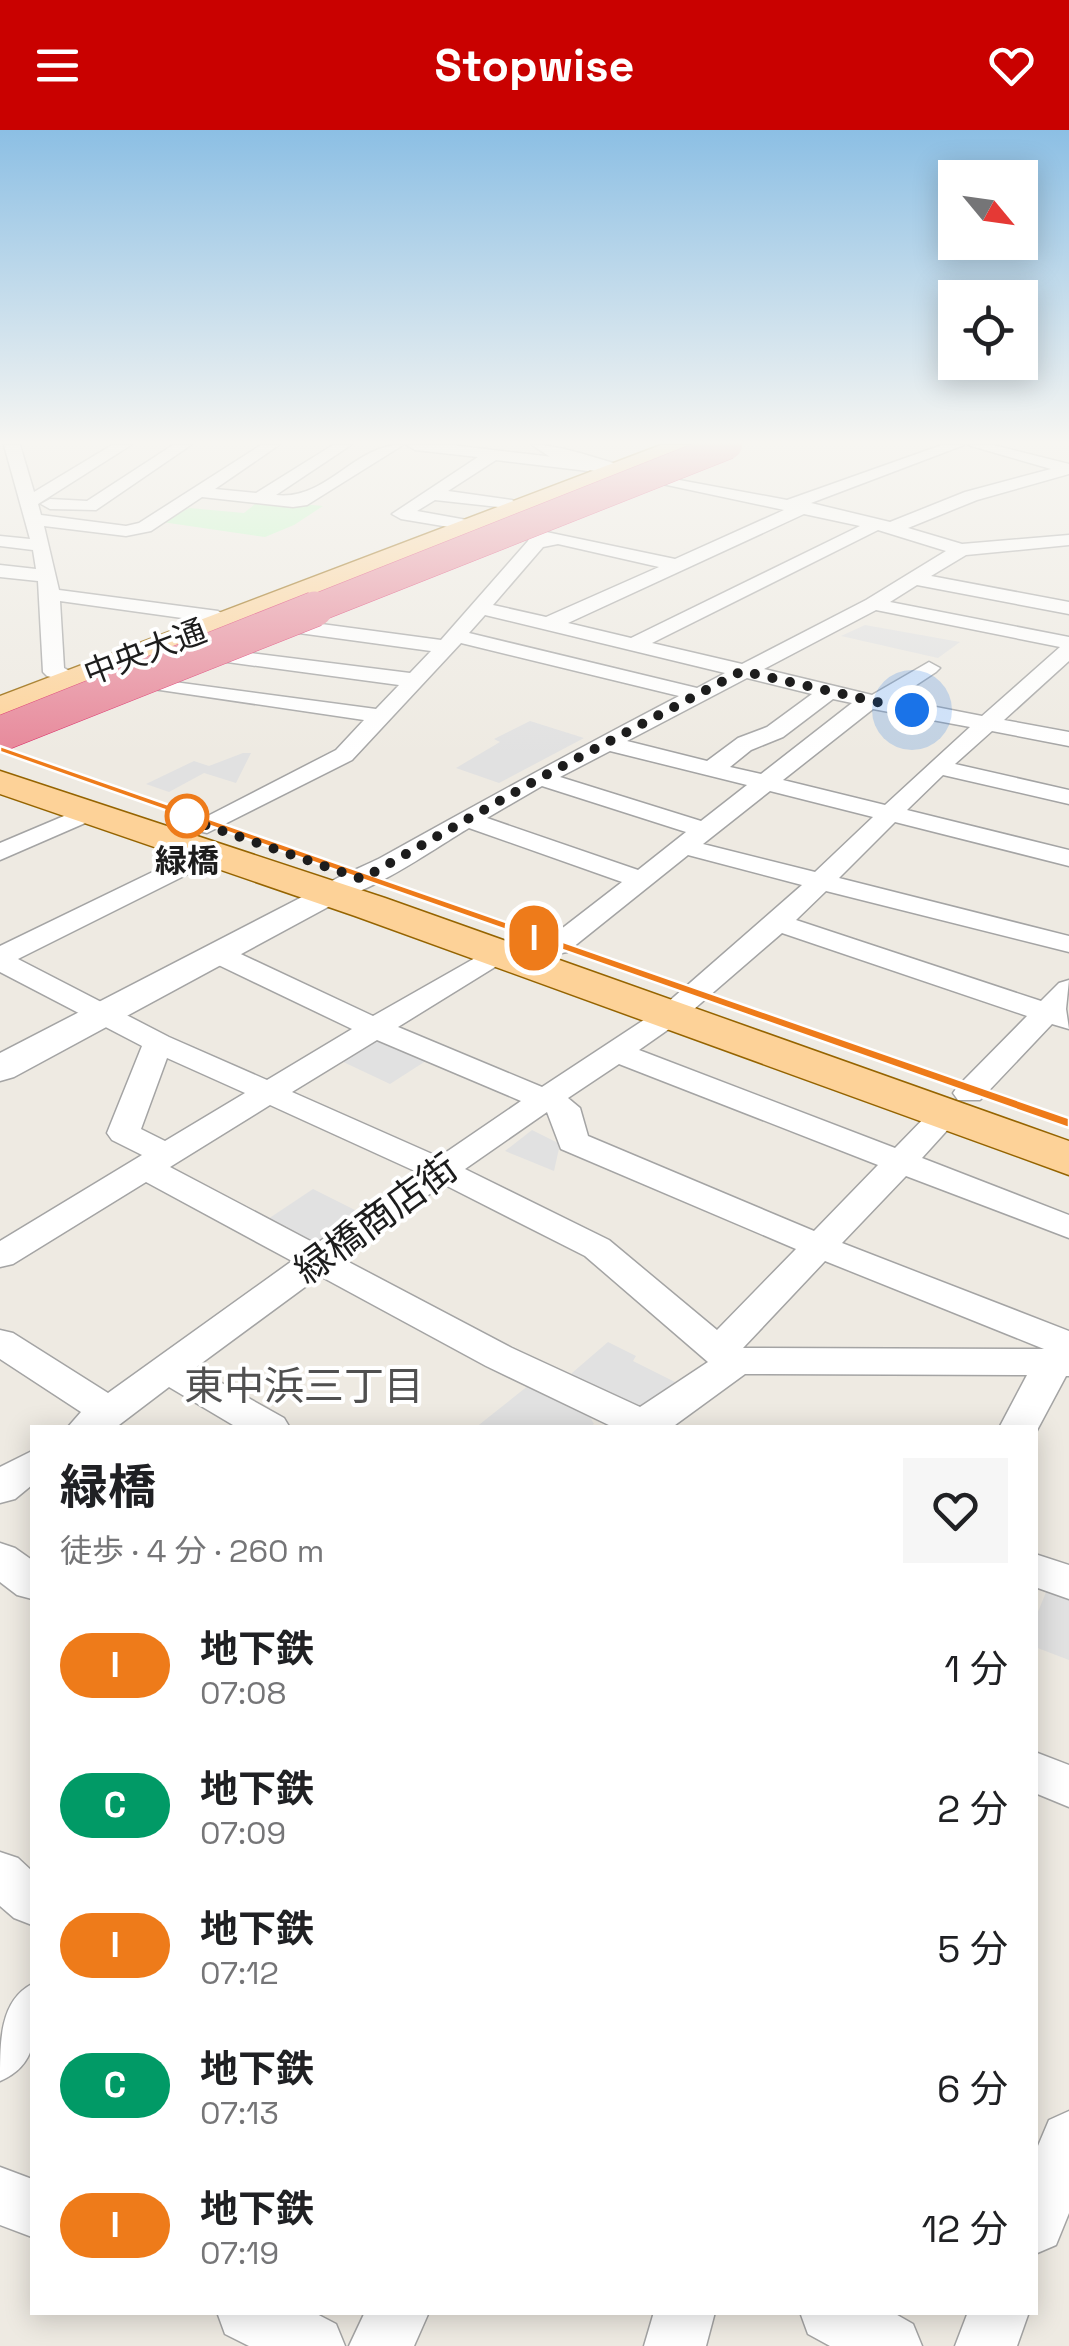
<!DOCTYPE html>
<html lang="ja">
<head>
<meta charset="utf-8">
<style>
	:root { --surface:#fff; --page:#f6f6f6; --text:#202124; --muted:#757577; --accent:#c90100 }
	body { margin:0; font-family:"Space Grotesk","Noto Sans JP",sans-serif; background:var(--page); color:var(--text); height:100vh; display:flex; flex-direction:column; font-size:38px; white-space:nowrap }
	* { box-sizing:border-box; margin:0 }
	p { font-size:32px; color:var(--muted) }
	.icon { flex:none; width:55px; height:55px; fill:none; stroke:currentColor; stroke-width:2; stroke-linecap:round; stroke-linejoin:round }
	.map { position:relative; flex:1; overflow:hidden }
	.details { position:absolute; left:30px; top:1295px; width:1008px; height:890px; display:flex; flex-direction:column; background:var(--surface); border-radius:0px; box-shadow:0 5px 25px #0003 }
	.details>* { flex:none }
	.badge { padding:0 20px; border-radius:32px; font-size:35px; line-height:65px }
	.needle { width:65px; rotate:119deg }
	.fabs { position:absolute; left:938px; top:30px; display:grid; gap:20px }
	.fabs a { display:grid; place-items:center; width:100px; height:100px; border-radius:0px; background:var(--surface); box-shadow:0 5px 25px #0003; font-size:50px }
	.you { position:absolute; width:50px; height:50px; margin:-25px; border:8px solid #fff; border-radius:50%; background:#1a73e8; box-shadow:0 0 0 15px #1a73e833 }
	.map>.badge { position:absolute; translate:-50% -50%; box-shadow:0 0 0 5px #fff }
	.round { display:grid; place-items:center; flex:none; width:105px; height:105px; border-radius:0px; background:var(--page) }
	.headline { display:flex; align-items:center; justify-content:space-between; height:170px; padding:0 30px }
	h1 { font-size:48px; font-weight:700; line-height:75px }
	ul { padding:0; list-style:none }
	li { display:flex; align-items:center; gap:30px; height:140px; padding:0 30px }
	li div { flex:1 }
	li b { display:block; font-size:38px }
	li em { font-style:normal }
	li .badge { min-width:110px; font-weight:700; text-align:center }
	header { display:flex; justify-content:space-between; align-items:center; height:130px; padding:0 30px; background:var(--accent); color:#fff; font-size:45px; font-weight:700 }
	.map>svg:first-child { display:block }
	.park { fill:#befac3 }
	.parking { fill:#e1e1e1 }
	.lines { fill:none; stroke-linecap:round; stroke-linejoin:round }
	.minor-casing { stroke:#a4a4a4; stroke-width:3 }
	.tertiary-casing { stroke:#a4a4a4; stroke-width:3 }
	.primary-casing { stroke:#956400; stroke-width:3 }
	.minor { fill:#fff; fill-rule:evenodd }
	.tertiary { fill:#fff; fill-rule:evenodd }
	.primary { fill:#fdd298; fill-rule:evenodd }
	.motorway-bridge-far1-casing { stroke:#da2160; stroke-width:29; stroke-linecap:butt }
	.motorway-bridge-casing { stroke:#da2160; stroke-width:36; stroke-linecap:butt }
	.motorway-bridge-far1 { stroke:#e7889a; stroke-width:28 }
	.motorway-bridge { stroke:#e7889a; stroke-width:35 }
	.line { fill:#ee7b1a; stroke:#fff; stroke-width:2.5 }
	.walk { stroke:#1d1d1d; stroke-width:10; stroke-dasharray:0 18 }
	.stop-dot { fill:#fff; stroke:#ee7b1a; stroke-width:5 }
	.labels { text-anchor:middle; stroke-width:8; stroke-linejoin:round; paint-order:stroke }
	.far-street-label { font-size:32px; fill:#1d1d1d; stroke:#fff }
	.far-stop-label { font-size:32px; font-weight:bold; fill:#1d1d1d; stroke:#fff }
	.street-label { font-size:38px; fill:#1d1d1d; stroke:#fff }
	.neighbourhood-label { font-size:40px; fill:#505050; stroke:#fff }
</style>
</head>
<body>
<header><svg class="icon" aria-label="menu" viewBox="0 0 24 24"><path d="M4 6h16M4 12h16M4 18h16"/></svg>Stopwise<svg class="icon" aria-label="heart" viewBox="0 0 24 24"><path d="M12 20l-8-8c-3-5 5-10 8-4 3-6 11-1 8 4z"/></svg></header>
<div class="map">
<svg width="1069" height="2216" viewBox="0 0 1069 2216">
	<rect width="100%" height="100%" fill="#eeeae2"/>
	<!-- park -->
	<path class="park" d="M 260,370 L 323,376 L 294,395 L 265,407 L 162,392 L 189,378 L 244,383 Z"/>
	<!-- parking -->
	<path class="parking" d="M 865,495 L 960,512 L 938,528 L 841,506 Z
		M 530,591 L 584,608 L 499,653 L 456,638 L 500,612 L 494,609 Z
		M 243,623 L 251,623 L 236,653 L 204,643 L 169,662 L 146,654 L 194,631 L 209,636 Z
		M 379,903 L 432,927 L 390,954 L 337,929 Z
		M 532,1000 L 560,1014 L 554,1041 L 505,1021 Z
		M 313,1059 L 363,1084 L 316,1118 L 265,1091 Z
		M 608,1212 L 636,1226 L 633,1231 L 679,1254 L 635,1282 L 565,1249 Z
		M 529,1255 L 587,1282 L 594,1294 L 587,1298 L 475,1298 Z
		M 1049,1455 L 1069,1462 L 1069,1530 L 1035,1517 L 1035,1489 Z"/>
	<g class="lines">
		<defs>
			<path id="minor" d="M 4,315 L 20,315 L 34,362 L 112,315 L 131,315 L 38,374 L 41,385 L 126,396 L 139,393 L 261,315 L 279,315 L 215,359 L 256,363 L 333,315 L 351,315 L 276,365 C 327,371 355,313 403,315 L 307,375 L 293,377 L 202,367 L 151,401 L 126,406 L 44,396 L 59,460 L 218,481 L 228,487 L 218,493 L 60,471 L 64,538 L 78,545 L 67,551 L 47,546 L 43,542 L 38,451 L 0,447 L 0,435 L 36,439 L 33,420 L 0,416 L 0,406 L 30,409 Z
				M 173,315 L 191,315 L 96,380 L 50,379 L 41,374 L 50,369 L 87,371 Z
				M 407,315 L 451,315 L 588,331 L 596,336 L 588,341 L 496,330 L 448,361 L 512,370 L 521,375 L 518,379 L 435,370 L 417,381 L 467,390 L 470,394 L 461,399 L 401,389 L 392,384 L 478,327 L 415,320 Z
				M 942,315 L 964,315 L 811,373 L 890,392 L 965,362 L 1051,339 L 968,315 L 993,315 L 1069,334 L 1069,344 L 977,370 L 908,398 L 962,414 L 1069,405 L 1069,415 L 966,425 L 931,446 L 1069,472 L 1069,484 L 917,455 L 890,472 L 1069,507 L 1069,531 L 1004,590 L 1069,602 L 1069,616 L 992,601 L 955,634 L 1069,660 L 1069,674 L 943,645 L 907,680 L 1069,720 L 1069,736 L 895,692 L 839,748 L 1069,806 L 1069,822 L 826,761 L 796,790 L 1041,871 L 1059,853 L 1069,850 L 1066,879 L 1069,899 L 1052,894 L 980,970 L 958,970 L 953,963 L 958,956 L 1027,886 L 782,803 L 679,892 L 639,920 L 895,1018 L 934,978 L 956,978 L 961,985 L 922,1028 L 1069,1085 L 1069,1108 L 906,1046 L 842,1113 L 1069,1201 L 1069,1246 L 1066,1246 L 1035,1304 L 1035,1298 L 999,1298 L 1027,1245 L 745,1244 L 671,1298 L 615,1298 L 486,1236 L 320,1146 L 195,1238 L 284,1288 L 290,1298 L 238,1298 L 169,1257 L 115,1298 L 67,1298 L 81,1282 L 0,1229 L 0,1200 L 13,1203 L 108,1263 L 292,1131 L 146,1052 L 13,1134 L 0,1137 L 0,1111 L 142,1025 L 112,1010 L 107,1003 L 142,916 L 0,842 L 0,816 L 200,719 L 218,719 L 222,724 L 218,729 L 18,829 L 169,907 L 267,950 L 352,899 L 208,830 L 204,824 L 208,818 L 228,818 L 373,886 L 498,815 L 512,823 L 508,829 L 398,897 L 542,957 L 659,880 L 802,755 L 688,725 L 567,822 L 557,824 L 543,816 L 547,810 L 622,752 L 469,698 C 438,716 353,777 320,769 L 316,763 C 326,750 366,736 382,727 C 481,672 579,618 679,566 L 461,513 L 352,630 L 207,703 L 198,701 L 195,696 L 198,691 L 336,620 L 364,590 L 160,560 L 152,559 L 149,554 L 152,549 L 376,579 L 399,555 L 227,532 L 217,526 L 227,520 L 410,543 L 431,521 L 299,503 L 289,497 L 299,491 L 441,510 L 528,411 L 532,399 L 675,429 L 784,380 L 620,345 L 620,339 L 787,370 ZM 804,384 L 860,396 L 631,508 L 568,493 ZM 878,400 L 946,421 L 866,470 L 742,534 L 652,513 ZM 558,414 L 659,437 L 546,487 L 493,475 L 543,417 ZM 876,480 L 1060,517 L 982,586 L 895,569 L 936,542 L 940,538 L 929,532 L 872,565 L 764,539 ZM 485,485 L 725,543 L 697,558 L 469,503 ZM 747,548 L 812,564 L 767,597 L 738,608 L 707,631 L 627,611 ZM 833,569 L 852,573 L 761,644 L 730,637 L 751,620 L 783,607 ZM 873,579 L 970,597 L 885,675 L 783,650 ZM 610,621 L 747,655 L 701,691 L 560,647 ZM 542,656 L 686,702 L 638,740 L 487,688 ZM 770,661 L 873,687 L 815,742 L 703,714 ZM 377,910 L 521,971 L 439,1027 L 292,962 ZM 167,928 L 245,963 L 165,1011 L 141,999 ZM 619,934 L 878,1035 L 814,1101 L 588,1006 L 580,978 L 568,968 ZM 270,975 L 417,1042 L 316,1114 L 170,1037 ZM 547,982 L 561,1019 L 796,1119 L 717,1200 L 609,1110 L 465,1039 ZM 443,1054 L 585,1126 L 708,1232 L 640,1277 L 512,1218 L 343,1129 ZM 825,1131 L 1044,1219 L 743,1218 Z
				M 90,675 L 102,682 L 99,687 L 0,730 L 0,713 Z
				M 32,1321 L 32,1355 L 15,1369 L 0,1373 L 0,1337 Z
				M 0,1413 L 15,1418 L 32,1430 L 32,1469 L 17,1465 L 0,1452 Z
				M 1035,1424 L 1069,1435 L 1069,1469 L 1035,1457 Z
				M 1035,1622 L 1069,1635 L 1069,1677 L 1035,1663 Z
				M 0,1722 L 18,1728 L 32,1741 L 32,1795 L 14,1788 L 0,1776 Z
				M 32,1854 C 35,1894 43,1933 0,1951 C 0,1910 0,1871 32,1854 Z
				M 1069,1981 L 1069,2083 L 1056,2115 L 1035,2124 L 1035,2023 L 1049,1990 Z
				M 0,2037 L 32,2049 L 32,2107 L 0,2095 Z
				M 217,2182 L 313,2182 L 336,2194 L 345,2216 L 249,2216 L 225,2204 Z
				M 365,2182 L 429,2182 L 414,2216 L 349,2216 Z
				M 654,2182 L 715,2182 L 706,2216 L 644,2216 Z
				M 800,2182 L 892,2182 L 913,2194 L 922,2216 L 830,2216 L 808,2204 Z
				M 968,2182 L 1029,2182 L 1017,2216 L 955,2216 Z"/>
			<path id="tertiary" d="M 532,315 C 557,314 595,328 621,335 L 624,339 L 614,345 L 561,334 Z
				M 329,753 L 341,756 L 346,763 L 341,770 L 14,947 L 0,951 L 0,923 Z"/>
			<path id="primary" d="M 661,315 L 695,315 L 692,320 L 0,588 L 0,566 Z
				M 0,641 L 385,768 L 1069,1011 L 1069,1045 L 355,786 L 0,664 Z"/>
		</defs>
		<!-- minor casing -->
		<use href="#minor" class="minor-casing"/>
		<!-- tertiary casing -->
		<use href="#tertiary" class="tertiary-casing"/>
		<!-- primary casing -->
		<use href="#primary" class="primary-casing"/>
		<!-- minor -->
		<use href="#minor" class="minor"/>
		<!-- tertiary -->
		<use href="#tertiary" class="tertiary"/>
		<!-- primary -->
		<use href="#primary" class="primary"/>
		<defs>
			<path id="motorway-bridge-far1" d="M 309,481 L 728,315"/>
			<path id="motorway-bridge" d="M 0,604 L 315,479"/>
		</defs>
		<!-- motorway-bridge-far1 casing -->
		<use href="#motorway-bridge-far1" class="motorway-bridge-far1-casing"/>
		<!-- motorway-bridge casing -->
		<use href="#motorway-bridge" class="motorway-bridge-casing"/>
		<!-- motorway-bridge-far1 -->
		<use href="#motorway-bridge-far1" class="motorway-bridge-far1"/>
		<!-- motorway-bridge -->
		<use href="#motorway-bridge" class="motorway-bridge"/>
	</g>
	<!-- sky -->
	<linearGradient id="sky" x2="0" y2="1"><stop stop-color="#8cbfe4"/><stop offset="0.5" stop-color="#f7f6f2"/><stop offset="1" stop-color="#f7f6f2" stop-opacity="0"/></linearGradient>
	<rect width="1069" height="625" fill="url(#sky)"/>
	<!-- line -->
	<path class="line" d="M 0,616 L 1069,988 L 1069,998 L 1063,996 L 0,622 Z"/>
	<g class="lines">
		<!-- walk -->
		<path class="walk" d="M 187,686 L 179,686 L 362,749 L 540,648 L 742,541 L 912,580"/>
	</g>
	<!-- markers -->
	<circle class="stop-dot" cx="187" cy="686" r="20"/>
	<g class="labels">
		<!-- far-street labels -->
		<g class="far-street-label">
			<text transform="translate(145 522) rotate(-21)" y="11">中央大通</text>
		</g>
		<!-- far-stop labels -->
		<g class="far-stop-label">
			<text x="187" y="742">緑橋</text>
		</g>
		<!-- street labels -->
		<g class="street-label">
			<text transform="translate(376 1089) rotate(-36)" y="13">緑橋商店街</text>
		</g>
		<!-- neighbourhood labels -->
		<g class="neighbourhood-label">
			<text x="304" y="1270">東中浜三丁目</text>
		</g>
	</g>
</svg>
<div class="fabs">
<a><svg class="needle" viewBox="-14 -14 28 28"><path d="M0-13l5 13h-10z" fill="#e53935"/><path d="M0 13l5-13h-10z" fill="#757577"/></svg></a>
<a><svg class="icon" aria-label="locate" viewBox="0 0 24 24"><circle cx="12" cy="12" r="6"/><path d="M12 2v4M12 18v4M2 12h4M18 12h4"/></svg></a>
</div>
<div class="you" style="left:912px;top:580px"></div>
<b class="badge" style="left:534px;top:808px;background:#ee7b1a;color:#fff">I</b>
<section class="details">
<div class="headline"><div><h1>緑橋</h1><p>徒歩 · 4 分 · 260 m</p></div><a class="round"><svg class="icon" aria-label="heart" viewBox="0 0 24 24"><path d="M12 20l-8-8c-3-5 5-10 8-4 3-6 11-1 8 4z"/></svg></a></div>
<ul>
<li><span class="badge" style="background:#ee7b1a;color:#fff">I</span><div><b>地下鉄</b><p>07:08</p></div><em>1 分</em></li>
<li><span class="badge" style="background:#019a66;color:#fff">C</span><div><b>地下鉄</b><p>07:09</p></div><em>2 分</em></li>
<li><span class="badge" style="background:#ee7b1a;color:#fff">I</span><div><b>地下鉄</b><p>07:12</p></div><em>5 分</em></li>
<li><span class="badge" style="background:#019a66;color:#fff">C</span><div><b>地下鉄</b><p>07:13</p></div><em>6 分</em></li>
<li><span class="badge" style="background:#ee7b1a;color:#fff">I</span><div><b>地下鉄</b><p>07:19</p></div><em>12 分</em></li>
</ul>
</section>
</div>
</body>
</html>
